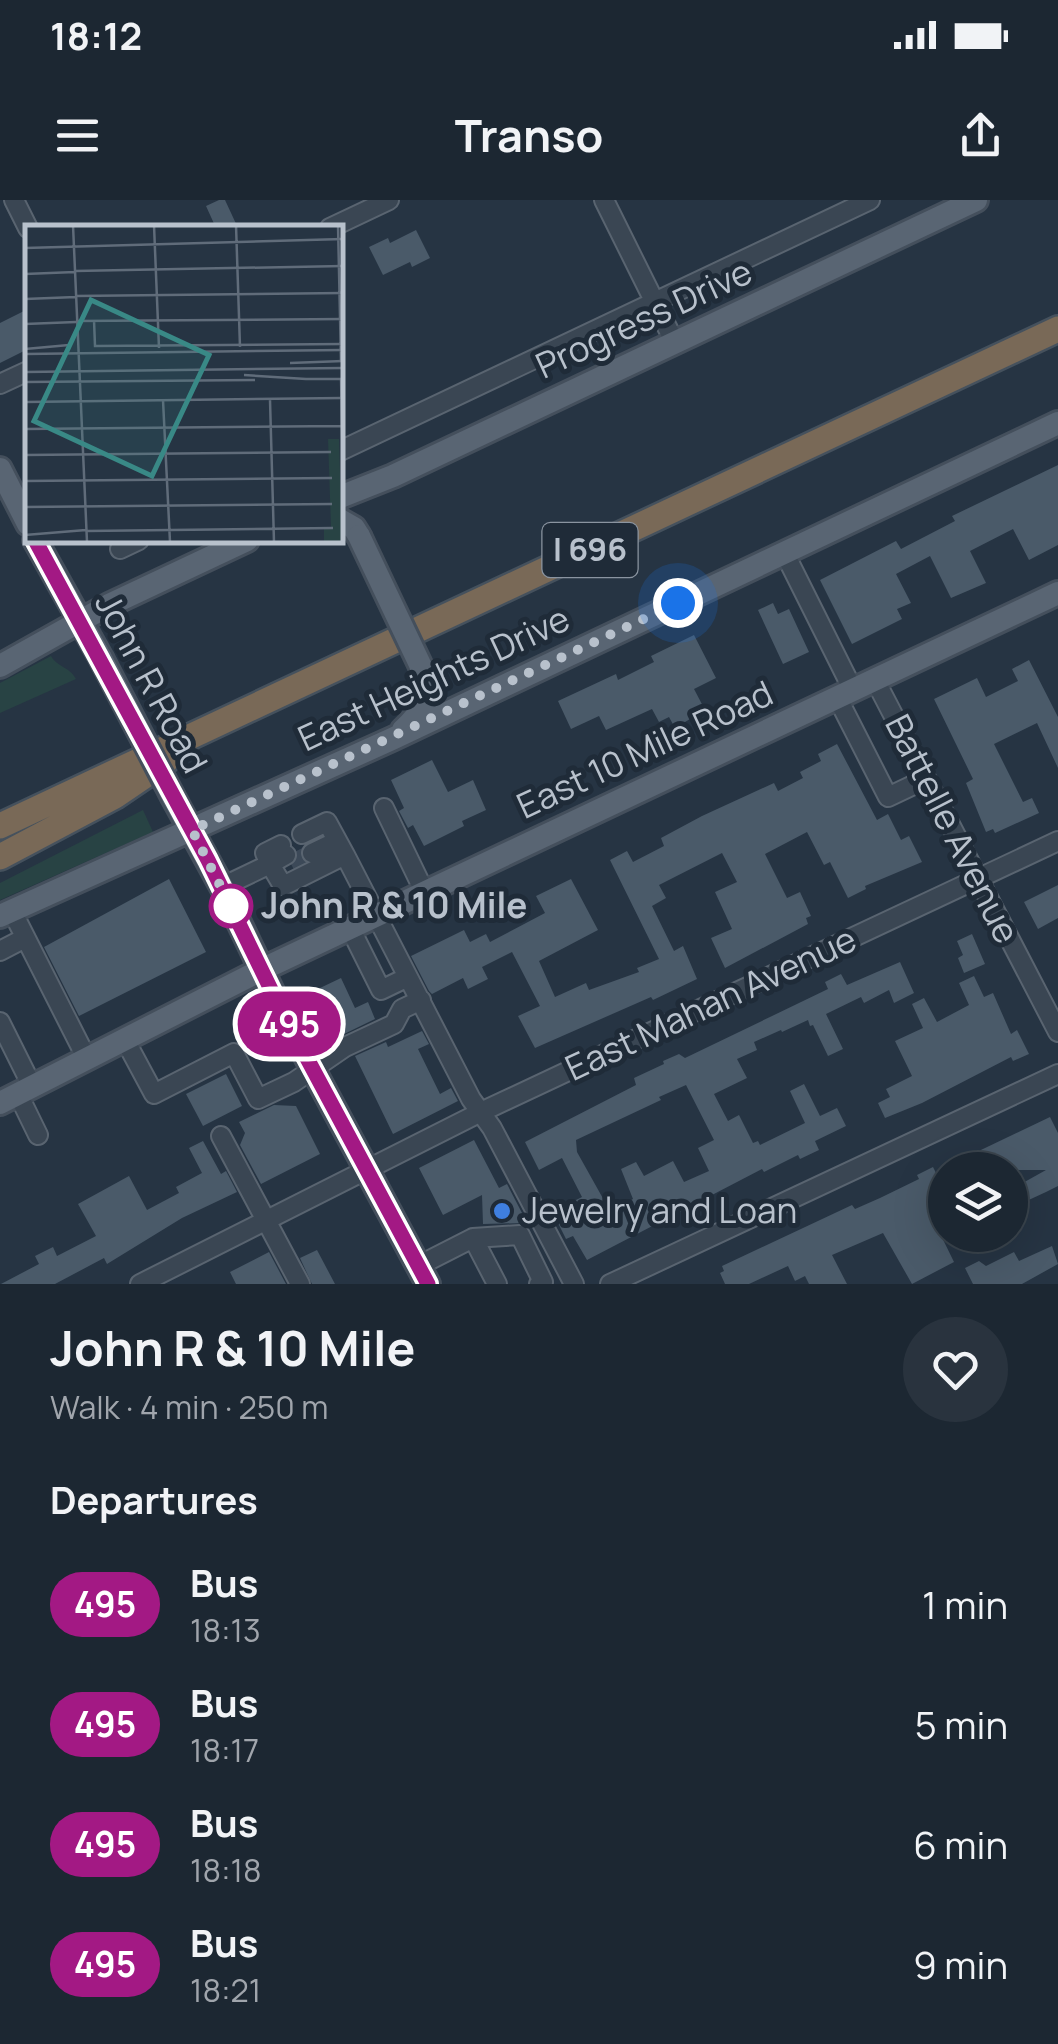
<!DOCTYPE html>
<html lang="en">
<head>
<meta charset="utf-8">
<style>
	:root { --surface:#1c2732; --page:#29333e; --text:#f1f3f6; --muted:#a0a5ac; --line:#3a444d }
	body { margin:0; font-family:Manrope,sans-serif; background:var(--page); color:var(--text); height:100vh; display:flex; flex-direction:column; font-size:38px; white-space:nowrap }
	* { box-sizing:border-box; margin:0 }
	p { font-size:32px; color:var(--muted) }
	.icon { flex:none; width:55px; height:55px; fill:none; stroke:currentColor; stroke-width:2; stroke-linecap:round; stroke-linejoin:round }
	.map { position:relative; height:1084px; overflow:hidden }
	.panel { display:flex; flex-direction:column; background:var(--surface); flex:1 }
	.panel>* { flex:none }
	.badge { padding:0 20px; border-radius:32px; font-size:35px; line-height:65px }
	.buttons { position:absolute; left:928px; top:952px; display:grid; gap:20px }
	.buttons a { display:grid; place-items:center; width:100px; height:100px; border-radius:50%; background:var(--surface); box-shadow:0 10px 40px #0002,0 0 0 2px var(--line); font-size:50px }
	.you { position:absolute; width:50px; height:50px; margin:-25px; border:8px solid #fff; border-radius:50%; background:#1a73e8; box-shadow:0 0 0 15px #1a73e833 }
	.map>.badge { position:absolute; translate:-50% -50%; box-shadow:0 0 0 5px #fff }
	h2 { padding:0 50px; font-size:38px; line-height:90px }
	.round { display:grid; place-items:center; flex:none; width:105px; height:105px; border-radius:52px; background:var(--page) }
	.headline { display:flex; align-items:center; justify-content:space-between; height:170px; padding:0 50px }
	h1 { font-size:48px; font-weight:700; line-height:75px }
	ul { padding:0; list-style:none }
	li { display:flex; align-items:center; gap:30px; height:120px; padding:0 50px }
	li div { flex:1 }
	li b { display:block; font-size:38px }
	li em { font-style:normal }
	li .badge { min-width:110px; font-weight:700; text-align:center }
	.status { display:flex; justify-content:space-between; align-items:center; height:70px; padding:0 50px; background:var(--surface); direction:ltr }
	.status svg { height:28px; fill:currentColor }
	header { display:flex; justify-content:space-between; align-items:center; height:130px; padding:0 50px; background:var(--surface); font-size:45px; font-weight:700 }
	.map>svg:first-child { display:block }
	.green { fill:#284344 }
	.building { fill:#4a5a69; fill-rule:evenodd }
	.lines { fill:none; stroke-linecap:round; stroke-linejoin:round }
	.minor-tunnel { stroke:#3c4958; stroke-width:18; stroke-dasharray:18 9; stroke-linecap:butt }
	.minor-casing { stroke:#596470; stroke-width:22 }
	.major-casing { stroke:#444f5c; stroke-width:28 }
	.highway-casing { stroke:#45515d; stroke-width:30 }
	.minor { stroke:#3a4653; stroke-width:18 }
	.major { stroke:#596573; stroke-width:22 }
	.highway { stroke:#796957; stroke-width:25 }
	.major-bridge-casing { stroke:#444f5c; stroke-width:28; stroke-linecap:butt }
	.major-bridge { stroke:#596573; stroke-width:22 }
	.line-casing { stroke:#fff; stroke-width:22 }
	.line { stroke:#a31984; stroke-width:15 }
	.walk { stroke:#b8c1cc; stroke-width:10; stroke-dasharray:0 18 }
	.stop-dot { fill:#fff; stroke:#a31984; stroke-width:5 }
	.shop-dot { fill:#3f7fe0; stroke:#1f2b38; stroke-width:4 }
	.labels { text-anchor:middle; stroke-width:10; stroke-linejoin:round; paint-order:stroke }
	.shield { fill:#1f2b38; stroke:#8a94a0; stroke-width:2.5 }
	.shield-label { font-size:32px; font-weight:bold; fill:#b8c1cc }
	.street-label { font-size:35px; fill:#b8c1cc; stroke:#1f2b38 }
	.stop-label { font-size:35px; font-weight:bold; fill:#b8c1cc; stroke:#1f2b38; text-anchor:start }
	.poi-label { font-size:35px; fill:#b8c1cc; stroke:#1f2b38; text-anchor:start }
	.inset-road { fill:none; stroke:#606c7a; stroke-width:2.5 }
	.view { fill:#398986; fill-opacity:0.15; stroke:#398986; stroke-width:5 }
	.inset-edge { fill:none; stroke:#b8c1cc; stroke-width:5 }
</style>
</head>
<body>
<div class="status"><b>18:12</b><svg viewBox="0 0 49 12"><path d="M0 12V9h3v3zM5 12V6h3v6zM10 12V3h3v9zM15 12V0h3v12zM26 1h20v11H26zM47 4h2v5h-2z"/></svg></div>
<header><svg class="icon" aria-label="menu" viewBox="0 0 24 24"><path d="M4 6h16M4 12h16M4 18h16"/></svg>Transo<svg class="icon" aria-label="share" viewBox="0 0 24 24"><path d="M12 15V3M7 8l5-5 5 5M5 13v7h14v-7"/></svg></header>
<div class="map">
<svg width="1058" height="1084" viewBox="0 0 1058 1084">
	<rect width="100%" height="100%" fill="#263443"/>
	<!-- green -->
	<path class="green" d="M 51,456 C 57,467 70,467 76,479 L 0,513 L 0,483 Z
		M 143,610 L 153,632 L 0,700 L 0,683 Z"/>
	<!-- building -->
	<path class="building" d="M 219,0 L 225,0 L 238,28 L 216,28 L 206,6 Z
		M 416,30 L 430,58 L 412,67 L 410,62 L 383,75 L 369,47 L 388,38 L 390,43 Z
		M 28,109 L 28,149 L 0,163 L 0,123 Z
		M 1058,265 L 1058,345 L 1029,360 L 1013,329 L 970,351 L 986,383 L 951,398 L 930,356 L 896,374 L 911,403 L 897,409 L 902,419 L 852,444 L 820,380 L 896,341 L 901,349 L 955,321 L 952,316 Z
		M 773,403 L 778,414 L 789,409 L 809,452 L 783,464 L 758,410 Z
		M 694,435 L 716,478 L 694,489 L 705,510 L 675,528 L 669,517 L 659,522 L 652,509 L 606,530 L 599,516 L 571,529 L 558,501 L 616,474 L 618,480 L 654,462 L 651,456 Z
		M 1029,460 L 1058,517 L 1058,568 L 1037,523 L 994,544 L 1023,602 L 1032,598 L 1039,613 L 995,633 L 993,629 L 986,632 L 966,583 L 973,579 L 934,499 L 977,478 L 986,497 L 1018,481 L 1012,469 Z
		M 837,544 L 877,620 L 888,614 L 901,640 L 909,636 L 922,662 L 865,686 L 866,689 L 848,698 L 830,662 L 824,665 L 807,632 L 765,654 L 787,698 L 800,692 L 811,716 L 806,718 L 808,724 L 725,768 L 711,738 L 732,729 L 715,692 L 737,682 L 722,653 L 659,685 L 666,698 L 652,706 L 674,751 L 683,746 L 697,779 L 653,800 L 651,797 L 535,848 L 518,816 L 540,806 L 512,752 L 482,767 L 488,779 L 468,789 L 463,778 L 432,794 L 429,791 L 411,756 L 464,730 L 470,742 L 486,734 L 490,742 L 545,713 L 536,696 L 571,679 L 598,730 L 539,761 L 555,797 L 586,783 L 589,790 L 639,772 L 637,768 L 659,759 L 610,660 L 627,651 L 633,662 L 664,646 L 661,638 L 702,616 L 774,583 L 778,591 L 803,578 L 800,572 L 821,561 L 818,554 Z
		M 432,560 L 448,592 L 473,580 L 486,610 L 462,621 L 464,626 L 424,646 L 413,625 L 408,628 L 399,611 L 404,608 L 391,580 Z
		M 169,679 L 206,752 L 79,816 L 44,747 Z
		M 1058,685 L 1058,718 L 1038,729 L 1024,702 Z
		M 972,734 L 985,764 L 964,773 L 958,758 L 963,755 L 957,741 Z
		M 900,762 L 914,793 L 894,803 L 889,790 L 864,803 L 861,797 L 826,814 L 843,849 L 828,856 L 813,825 L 810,826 L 808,820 L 782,832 L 781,830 L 754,842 L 757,850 L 737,859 L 747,878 L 714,894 L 728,921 L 739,915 L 753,943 L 758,941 L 760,945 L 805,923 L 790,891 L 804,884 L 820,916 L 837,908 L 846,926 L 815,941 L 819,950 L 800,959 L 798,955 L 764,972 L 762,969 L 587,1060 L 573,1036 L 566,1039 L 557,1021 L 574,1012 L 570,1003 L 582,997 L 562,958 L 539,970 L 525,942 L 636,885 L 634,878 L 664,864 L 663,861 L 679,854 L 685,858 L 828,789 L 825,782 L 841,774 L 847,785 ZM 686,885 L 714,940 L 698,948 L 709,971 L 684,982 L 673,961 L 644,976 L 636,962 L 621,969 L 633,999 L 610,1011 L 577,952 L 576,940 L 661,900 L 659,897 Z
		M 974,776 L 984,797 L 993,793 L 1011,834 L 1017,830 L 1029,854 L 1013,861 L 1011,857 L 922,903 L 885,918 L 878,903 L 890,897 L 886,889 L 912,876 L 895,841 L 923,828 L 912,804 L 924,798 L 937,822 L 969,805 L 959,783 Z
		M 341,778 L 355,808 L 368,802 L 375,819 L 342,835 L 320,788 Z
		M 422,831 L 429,844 L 418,849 L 440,894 L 451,888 L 458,901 L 393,934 L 355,856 L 386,842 L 388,847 Z
		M 226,874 L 242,906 L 203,926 L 186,894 Z
		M 274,905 L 296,906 L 320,954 L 261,984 L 240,945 L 245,933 L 239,922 Z
		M 1050,917 L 1058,933 L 1058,986 L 1046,992 L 1020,1004 L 1012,989 L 1046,970 L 939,970 Z
		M 474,940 L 499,988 L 507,984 L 522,1013 L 523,1023 L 483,1024 L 482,995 L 443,1015 L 419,968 Z
		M 203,941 L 221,974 L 226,971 L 237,992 L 182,1018 L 107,1064 L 104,1058 L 55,1084 L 1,1084 L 39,1064 L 35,1056 L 53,1047 L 57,1056 L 96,1036 L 78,1004 L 129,976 L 147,1010 L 179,993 L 176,987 L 202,973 L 189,948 Z
		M 933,967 L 945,991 L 945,1003 L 929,1011 L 954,1062 L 912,1084 L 883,1033 L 832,1055 L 847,1084 L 809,1084 L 805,1076 L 795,1081 L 788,1066 L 749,1084 L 725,1084 L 720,1073 L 724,1071 L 722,1066 L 852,1005 L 855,1009 L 880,998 L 919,979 L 917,975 Z
		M 1052,1046 L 1058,1064 L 1022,1084 L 973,1084 L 965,1068 L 979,1061 L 986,1066 L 1014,1052 L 1019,1061 Z
		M 317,1050 L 335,1084 L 312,1084 L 300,1058 Z
		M 269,1052 L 286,1084 L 236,1084 L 230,1072 Z"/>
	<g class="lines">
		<!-- minor-tunnel -->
		<path class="minor-tunnel" d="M 291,664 L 312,653"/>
		<defs>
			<path id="minor" d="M 14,0 L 28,28
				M 604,0 L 675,143
				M 330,28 L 389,0
				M 0,184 L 28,171
				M 340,251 L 870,0
				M 120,349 L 139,340
				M 784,352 L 853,490
				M 875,480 L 1058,832
				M 837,497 L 888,597 L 926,579
				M 384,608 L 425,693
				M 302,634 L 327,622 L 345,655
				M 281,645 L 265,653 L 270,664 L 286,655
				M 312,653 L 337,641
				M 222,687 L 270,664 L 283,686 L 345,655 L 471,899 L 492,928 L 574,1084
				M 12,711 L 87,859
				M 350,728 L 381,790 L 408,777
				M 0,751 L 25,738
				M 0,822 L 32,886
				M 125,840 L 154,894 L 234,853 L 258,899 L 294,882 L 345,847 L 394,824 L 402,809 L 421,800
				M 18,894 L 38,935
				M 221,936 L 300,1084
				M 473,1038 L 520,1035 L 543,1082 L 539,1084
				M 418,1066 L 473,1038 L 497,1084
				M 140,1084 L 481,912 L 1058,641
				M 610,1084 L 1058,874"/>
			<path id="major" d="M 0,269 L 28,324
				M 340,297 L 393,276 L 976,0
				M 340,320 L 354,328 L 359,336
				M 35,340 L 101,458
				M 0,466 L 109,405 L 247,340
				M 403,530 C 420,515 430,498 425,475
				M 173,597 L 222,687 L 279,806 L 428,1084
				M 0,716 L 392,539 L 1058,223
				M 0,903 L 261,770 L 1058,393"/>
			<path id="highway" d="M 0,626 L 1058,129
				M 0,657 L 115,596 L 165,562"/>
		</defs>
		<!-- minor casing -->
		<use href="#minor" class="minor-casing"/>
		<!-- major casing -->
		<use href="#major" class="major-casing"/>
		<!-- highway casing -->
		<use href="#highway" class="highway-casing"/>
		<!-- minor -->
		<use href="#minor" class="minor"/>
		<!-- major -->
		<use href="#major" class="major"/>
		<!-- highway -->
		<use href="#highway" class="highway"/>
		<defs>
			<path id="major-bridge" d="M 359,336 L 425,475
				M 101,458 L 173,597"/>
		</defs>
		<!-- major-bridge casing -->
		<use href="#major-bridge" class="major-bridge-casing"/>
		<!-- major-bridge -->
		<use href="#major-bridge" class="major-bridge"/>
	</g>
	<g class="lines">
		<defs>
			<path id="line" d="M 35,340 L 208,660 L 279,806 L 428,1084"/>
		</defs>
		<!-- line casing -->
		<use href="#line" class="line-casing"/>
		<!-- line -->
		<use href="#line" class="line"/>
		<!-- walk -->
		<path class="walk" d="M 231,706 L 233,711 L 192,630 L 678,403"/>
	</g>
	<!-- markers -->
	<circle class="stop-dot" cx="231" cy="706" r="20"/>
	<circle class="shop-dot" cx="502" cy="1011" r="10"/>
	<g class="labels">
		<!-- shield labels -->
		<rect class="shield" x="542.5" y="323" width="95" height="54" rx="8"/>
		<g class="shield-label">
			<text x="590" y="361">I 696</text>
		</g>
		<!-- street labels -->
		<g class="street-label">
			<text transform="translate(644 119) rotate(-25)" y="12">Progress Drive</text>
			<text transform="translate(434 479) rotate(-25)" y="12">East Heights Drive</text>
			<text transform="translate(151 483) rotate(62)" y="12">John R Road</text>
			<text transform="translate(645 550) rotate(-25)" y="12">East 10 Mile Road</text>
			<text transform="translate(952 629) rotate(63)" y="12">Battelle Avenue</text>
			<text transform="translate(711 804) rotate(-25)" y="12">East Mahan Avenue</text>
		</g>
		<!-- stop labels -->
		<g class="stop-label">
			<text x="261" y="718">John R &amp; 10 Mile</text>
		</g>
		<!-- poi labels -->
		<g class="poi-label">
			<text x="522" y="1023">Jewelry and Loan</text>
		</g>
	</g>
	<!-- overview -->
	<g transform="translate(25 25)">
		<rect width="318" height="318" fill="#263443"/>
		<path d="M 303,214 L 314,214 L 317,317 L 299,317 L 299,303 L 306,302 Z" fill="#284344"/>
		<path class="inset-road" d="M 48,0 L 62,317M 129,0 L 134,123M 211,0 L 215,122M 313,0 L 316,137M 0,23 L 318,14M 50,46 L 318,41M 0,49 L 50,47M 50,71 L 318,68M 0,74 L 51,72M 69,95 L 70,121 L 318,119M 51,96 L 318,94M 0,99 L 51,97M 0,124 L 44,120M 0,129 L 318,125M 265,138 L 318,136M 0,147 L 318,143M 219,150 L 281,154M 316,153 L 318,254M 279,154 L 318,154M 0,157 L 230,155M 138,175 L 145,317M 245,175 L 249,317M 0,177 L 318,173M 0,204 L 316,201M 0,230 L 306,227M 0,256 L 307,253M 0,282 L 307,279M 61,306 L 308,303M 0,310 L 61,305"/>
		<path class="view" d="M 66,75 L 184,130 L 127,251 L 9,196 Z"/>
		<rect width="318" height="318" class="inset-edge"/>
	</g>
</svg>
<div class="buttons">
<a><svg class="icon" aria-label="layers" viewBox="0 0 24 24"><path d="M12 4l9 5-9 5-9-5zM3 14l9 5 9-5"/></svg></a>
</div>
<div class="you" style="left:678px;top:403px"></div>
<b class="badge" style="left:289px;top:824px;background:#a31984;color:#fff">495</b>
</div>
<section class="panel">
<div class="headline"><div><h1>John R &amp; 10 Mile</h1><p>Walk · 4 min · 250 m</p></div><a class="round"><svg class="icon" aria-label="heart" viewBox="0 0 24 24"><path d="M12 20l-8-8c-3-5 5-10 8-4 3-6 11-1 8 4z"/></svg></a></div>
<h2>Departures</h2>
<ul>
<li><span class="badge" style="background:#a31984;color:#fff">495</span><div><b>Bus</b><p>18:13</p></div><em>1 min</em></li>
<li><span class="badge" style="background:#a31984;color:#fff">495</span><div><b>Bus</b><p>18:17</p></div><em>5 min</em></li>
<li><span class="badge" style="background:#a31984;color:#fff">495</span><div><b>Bus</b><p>18:18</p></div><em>6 min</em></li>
<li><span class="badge" style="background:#a31984;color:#fff">495</span><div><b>Bus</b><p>18:21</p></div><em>9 min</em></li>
</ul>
</section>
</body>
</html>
